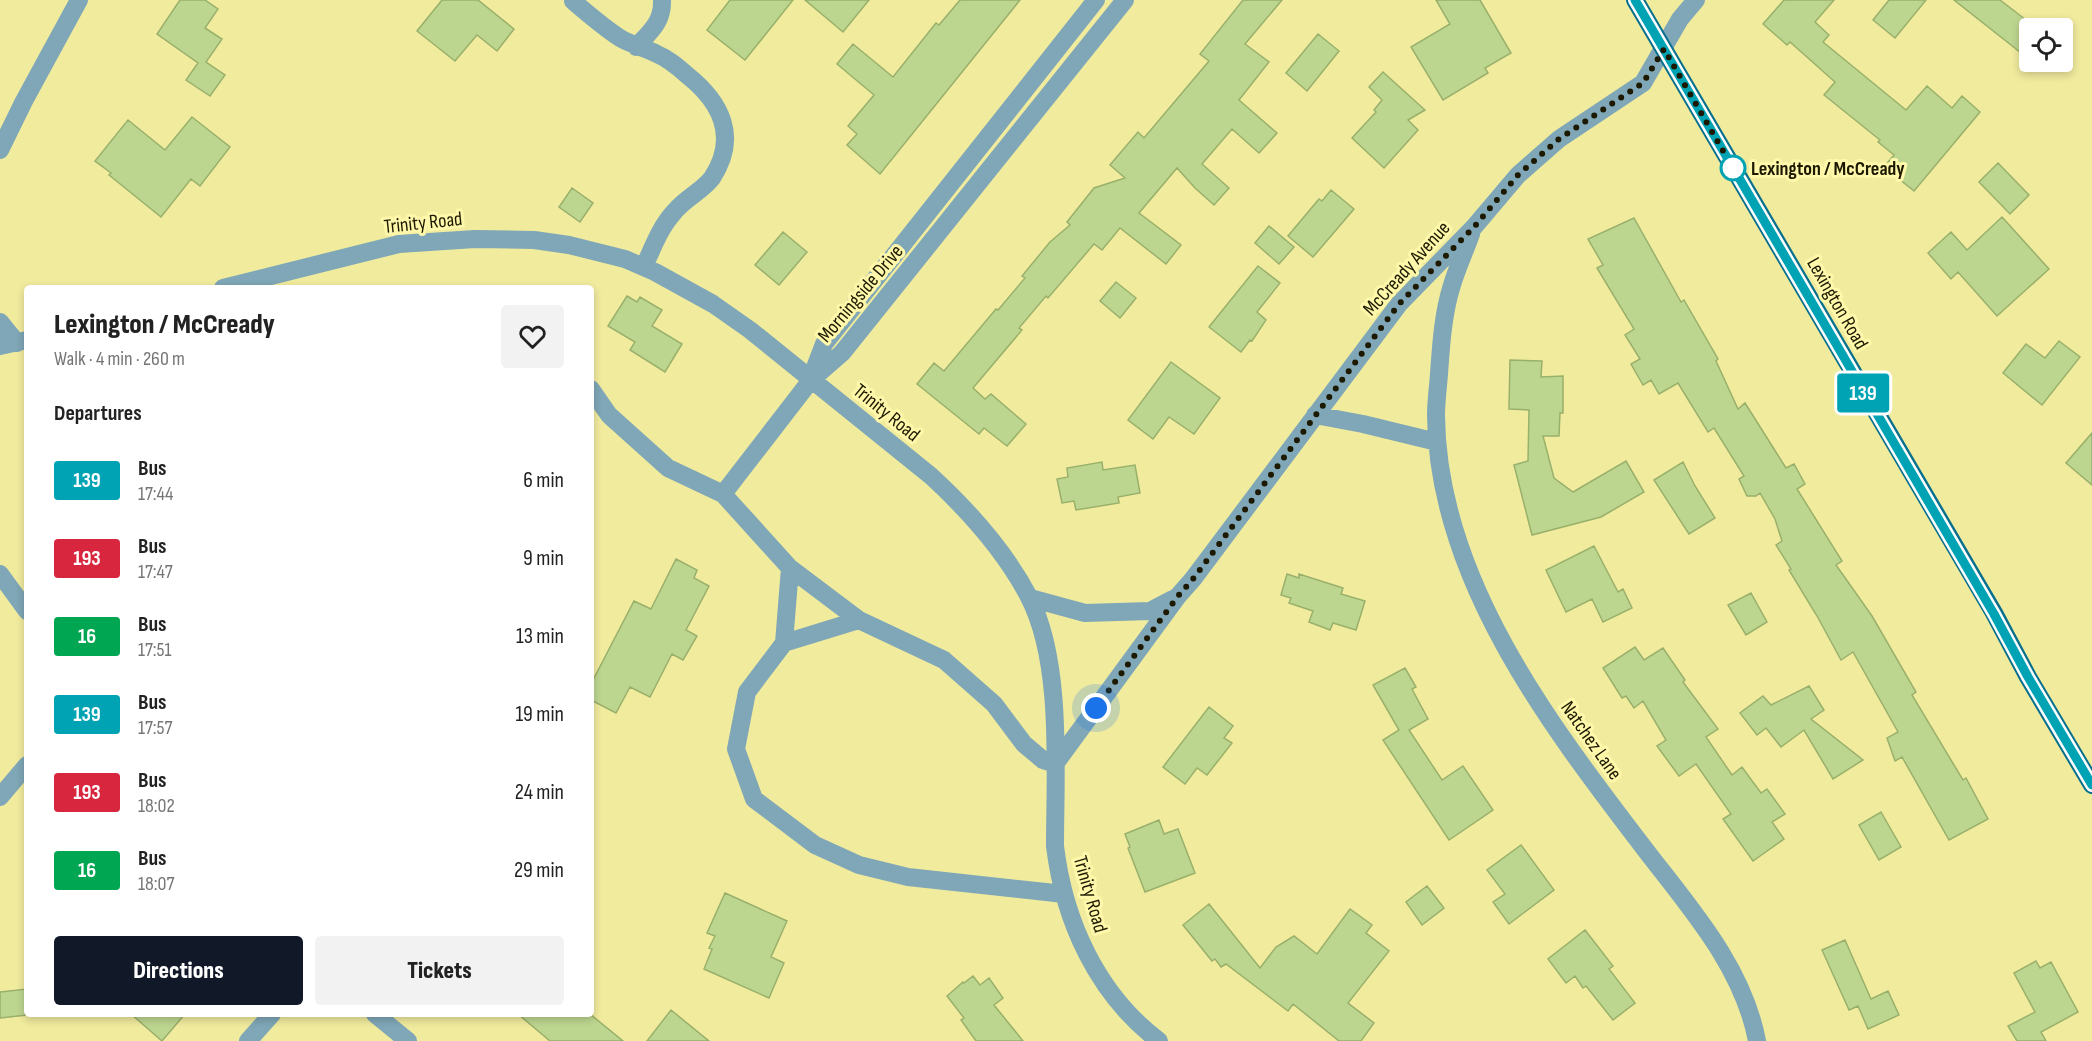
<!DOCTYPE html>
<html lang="en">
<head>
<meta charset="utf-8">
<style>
	:root { --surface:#fff; --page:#f2f2f2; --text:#222; --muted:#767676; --accent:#111827 }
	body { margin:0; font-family:"Sofia Sans Condensed",sans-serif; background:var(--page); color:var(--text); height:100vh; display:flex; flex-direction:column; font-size:22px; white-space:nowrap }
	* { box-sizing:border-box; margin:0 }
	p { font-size:20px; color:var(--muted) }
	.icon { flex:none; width:33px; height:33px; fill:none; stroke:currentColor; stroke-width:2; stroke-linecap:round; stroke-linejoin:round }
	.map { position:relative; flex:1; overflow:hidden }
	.sheet { position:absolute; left:24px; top:285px; width:570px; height:732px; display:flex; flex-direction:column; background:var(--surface); border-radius:6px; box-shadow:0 3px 9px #0003 }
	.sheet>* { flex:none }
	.badge { padding:0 12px; border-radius:4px; font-size:21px; line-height:39px }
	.buttons { position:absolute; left:2019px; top:18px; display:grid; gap:12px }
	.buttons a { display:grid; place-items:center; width:54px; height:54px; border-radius:6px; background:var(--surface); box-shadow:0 3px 9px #0003; font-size:30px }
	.you { position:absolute; width:30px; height:30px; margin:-15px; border:4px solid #fff; border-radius:50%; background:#1a73e8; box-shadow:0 0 0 9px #1a73e833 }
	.map>.badge { position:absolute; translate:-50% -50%; box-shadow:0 0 0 3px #fff }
	h2 { padding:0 30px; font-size:22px; line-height:54px }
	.round { display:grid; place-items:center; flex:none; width:63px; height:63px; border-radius:6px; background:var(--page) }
	.head { display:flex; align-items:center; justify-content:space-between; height:102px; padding:0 30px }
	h1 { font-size:28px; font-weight:800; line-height:45px }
	.cta { display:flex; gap:12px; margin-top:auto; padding:12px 30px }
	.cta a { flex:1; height:69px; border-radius:6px; background:var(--accent); color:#fff; font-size:24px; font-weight:800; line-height:69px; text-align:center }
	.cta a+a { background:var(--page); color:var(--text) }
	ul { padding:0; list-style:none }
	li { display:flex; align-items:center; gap:18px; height:78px; padding:0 30px }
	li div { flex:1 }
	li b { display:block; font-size:22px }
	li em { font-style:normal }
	li .badge { min-width:66px; font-weight:700; text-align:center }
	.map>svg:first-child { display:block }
	.building { fill:#bdd68f; stroke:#99b06b; stroke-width:1.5 }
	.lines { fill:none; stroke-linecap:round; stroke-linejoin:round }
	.minor { stroke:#7fa7b7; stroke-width:18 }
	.major { stroke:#08708d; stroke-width:18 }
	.line-casing { stroke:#fff; stroke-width:14 }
	.line { stroke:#00a3b4; stroke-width:9 }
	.walk { stroke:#1c1900; stroke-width:6; stroke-dasharray:0 10.8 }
	.stop-dot { fill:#fff; stroke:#00a3b4; stroke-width:3 }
	.labels { text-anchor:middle; stroke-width:6; stroke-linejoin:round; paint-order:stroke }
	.stop-label { font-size:20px; font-weight:bold; fill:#1c1900; stroke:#fff8ab; text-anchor:start }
	.street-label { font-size:20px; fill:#1c1900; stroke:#fff8ab }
</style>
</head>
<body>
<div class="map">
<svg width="2092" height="1041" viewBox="0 0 2092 1041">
	<rect width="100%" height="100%" fill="#f1eb9e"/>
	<!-- building -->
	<path class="building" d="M 180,0 L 205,0 L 218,9 L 205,28 L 222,39 L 206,62 L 225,75 L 210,96 L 186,80 L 198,63 L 157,34 Z
		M 442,0 L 478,0 L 514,29 L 497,51 L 477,35 L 455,61 L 417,31 Z
		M 730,0 L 793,0 L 745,60 L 707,30 Z
		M 805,0 L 869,0 L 843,32 Z
		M 960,0 L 1020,0 L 880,174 L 847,145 L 857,134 L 848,126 L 874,95 L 837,64 L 853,44 L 893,77 L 936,23 L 939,25 Z
		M 1243,0 L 1282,0 L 1245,44 L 1269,62 L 1239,100 L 1277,133 L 1259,153 L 1232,129 L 1202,164 L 1229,188 L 1214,205 L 1195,188 L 1177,168 L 1139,213 L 1181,245 L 1166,264 L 1120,228 L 1102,250 L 1094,244 L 1048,298 L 1046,296 L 1019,328 L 1022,330 L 973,388 L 985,399 L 991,394 L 1026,424 L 1007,446 L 984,428 L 979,434 L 917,384 L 934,363 L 944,371 L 996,309 L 998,310 L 1025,278 L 1022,276 L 1050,242 L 1070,225 L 1067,222 L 1094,188 L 1125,178 L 1110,165 L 1138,132 L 1144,138 L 1209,61 L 1200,54 Z
		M 1436,0 L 1480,0 L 1511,53 L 1485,68 L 1488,73 L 1443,100 L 1411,47 L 1450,24 Z
		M 1784,0 L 1834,0 L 1815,22 L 1829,35 L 1823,42 L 1906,110 L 1927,86 L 1952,108 L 1962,96 L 1980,112 L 1914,191 L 1884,167 L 1894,155 L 1878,142 L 1880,140 L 1824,95 L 1835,82 L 1790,42 L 1787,45 L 1763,24 Z
		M 1889,0 L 1926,0 L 1895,38 L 1873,20 Z
		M 1954,0 L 2000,0 L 2030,23 L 2030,60 Z
		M 1318,34 L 1339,51 L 1307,91 L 1286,73 Z
		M 1383,72 L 1425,110 L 1408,120 L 1418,130 L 1384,168 L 1352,138 L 1376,112 L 1374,110 L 1382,100 L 1369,87 Z
		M 192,117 L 230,147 L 200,186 L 191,179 L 161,217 L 109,175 L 111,173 L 95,161 L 128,120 L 165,150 Z
		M 1998,163 L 2029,195 L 2010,214 L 1979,182 Z
		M 572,188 L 593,203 L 580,222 L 559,207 Z
		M 1331,190 L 1354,209 L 1313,257 L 1288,236 L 1319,199 L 1322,201 Z
		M 2002,217 L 2049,269 L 1997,316 L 1958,272 L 1951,279 L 1928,253 L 1951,232 L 1967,250 Z
		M 1634,218 L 1681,302 L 1684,300 L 1718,359 L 1716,361 L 1738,409 L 1745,403 L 1786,468 L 1794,464 L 1805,484 L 1797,489 L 1842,561 L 1836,565 L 1872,616 L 1916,692 L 1912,695 L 1963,780 L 1966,778 L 1988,819 L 1949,840 L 1902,757 L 1895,761 L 1887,738 L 1898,732 L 1853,652 L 1841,660 L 1817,616 L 1789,570 L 1791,569 L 1776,545 L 1782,541 L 1775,519 L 1760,493 L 1756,496 L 1747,496 L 1739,479 L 1744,476 L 1714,428 L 1708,432 L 1678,383 L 1659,394 L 1651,380 L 1643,385 L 1631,364 L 1640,359 L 1625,335 L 1634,329 L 1597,268 L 1603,265 L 1588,239 Z
		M 1269,226 L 1294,247 L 1279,264 L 1255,243 Z
		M 783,232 L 807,252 L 779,285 L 755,265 Z
		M 1258,266 L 1280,283 L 1257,312 L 1266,320 L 1252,341 L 1250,340 L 1241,352 L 1209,327 Z
		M 1116,282 L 1136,298 L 1120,318 L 1100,301 Z
		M 627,296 L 637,302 L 640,297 L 662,310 L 652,326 L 682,344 L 665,372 L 630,350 L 635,342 L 608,326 Z
		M 2059,341 L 2080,357 L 2042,405 L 2003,373 L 2026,344 L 2045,358 Z
		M 1510,360 L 1542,361 L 1541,377 L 1563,376 L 1563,413 L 1560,413 L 1559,436 L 1543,436 L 1554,478 L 1573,492 L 1626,461 L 1644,492 L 1601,517 L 1532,535 L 1514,465 L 1528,461 L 1529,410 L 1509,409 Z
		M 1171,362 L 1220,398 L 1194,434 L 1169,417 L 1153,439 L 1128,420 Z
		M 2092,433 L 2092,485 L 2066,463 Z
		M 1102,462 L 1103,470 L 1135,465 L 1140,493 L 1118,497 L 1119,503 L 1076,510 L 1074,501 L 1062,503 L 1057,479 L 1068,477 L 1067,468 Z
		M 1683,462 L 1695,486 L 1715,518 L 1689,534 L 1654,480 Z
		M 1594,546 L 1618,592 L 1623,589 L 1632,608 L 1603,622 L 1592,599 L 1566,612 L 1546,570 Z
		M 676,559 L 697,570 L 694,578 L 709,586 L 686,630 L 697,636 L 683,660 L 672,654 L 650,697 L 630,687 L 616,713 L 591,700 L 591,684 L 634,601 L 651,609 Z
		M 1287,574 L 1299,578 L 1299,574 L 1343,588 L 1341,594 L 1365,601 L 1356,630 L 1333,623 L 1330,630 L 1309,622 L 1313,611 L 1289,603 L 1291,598 L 1281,595 Z
		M 1751,593 L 1767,622 L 1746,635 L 1728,605 Z
		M 1635,647 L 1644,660 L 1663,648 L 1685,680 L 1683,682 L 1718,729 L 1706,737 L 1732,775 L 1742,767 L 1761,793 L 1767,789 L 1785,814 L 1772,822 L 1784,839 L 1753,861 L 1723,819 L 1731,814 L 1696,764 L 1679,776 L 1657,746 L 1666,740 L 1643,701 L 1634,708 L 1626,696 L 1622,698 L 1603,668 Z
		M 1405,668 L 1416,687 L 1412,689 L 1428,719 L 1409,730 L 1442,780 L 1463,766 L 1493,810 L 1449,840 L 1383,740 L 1399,730 L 1373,685 Z
		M 1809,686 L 1824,710 L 1811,719 L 1863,760 L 1833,779 L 1804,730 L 1781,747 L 1766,728 L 1757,735 L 1740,713 L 1763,696 L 1771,705 Z
		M 1209,707 L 1233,726 L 1224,738 L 1232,743 L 1207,775 L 1197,768 L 1185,784 L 1163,767 Z
		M 1881,812 L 1901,847 L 1879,860 L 1859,825 Z
		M 1159,820 L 1164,834 L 1178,829 L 1195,873 L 1145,892 L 1128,848 L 1130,847 L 1125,834 Z
		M 1521,845 L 1554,890 L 1509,924 L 1493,902 L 1505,894 L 1487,870 Z
		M 1427,886 L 1444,908 L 1422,925 L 1406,902 Z
		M 725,893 L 787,921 L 771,957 L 784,963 L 769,998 L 704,969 L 712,949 L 709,948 L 715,936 L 707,933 Z
		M 1209,904 L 1260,968 L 1276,947 L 1294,936 L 1317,954 L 1350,909 L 1372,925 L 1366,933 L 1389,951 L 1348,1003 L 1374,1023 L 1361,1041 L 1339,1041 L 1293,1004 L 1288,1011 L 1226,964 L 1221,967 L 1215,959 L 1212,961 L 1183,925 Z
		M 1585,930 L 1613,966 L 1609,969 L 1635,1003 L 1613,1020 L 1586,986 L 1583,988 L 1575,976 L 1566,983 L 1548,959 Z
		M 1845,940 L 1871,999 L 1888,991 L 1899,1015 L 1868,1029 L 1858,1006 L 1849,1010 L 1822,950 Z
		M 2036,961 L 2040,968 L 2051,962 L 2078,1012 L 2041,1032 L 2046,1041 L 2017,1041 L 2008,1026 L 2035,1012 L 2014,973 Z
		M 973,976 L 980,985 L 989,978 L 1003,998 L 994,1005 L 1023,1041 L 976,1041 L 961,1020 L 964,1018 L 947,996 L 963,982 L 964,983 Z
		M 27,989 L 27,1015 L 0,1018 L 0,992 Z
		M 671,1010 L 709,1041 L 647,1041 Z
		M 131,1014 L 185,1014 L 162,1041 Z
		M 518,1014 L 590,1014 L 623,1041 L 550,1041 Z"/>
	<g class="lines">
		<!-- minor -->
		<path class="minor" d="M 573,1 C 588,14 603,27 620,38 C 632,45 645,48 657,54 C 669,59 678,67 687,75 C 721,102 739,137 712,178 C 702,191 686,198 675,211 C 660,227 653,247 644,267
			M 636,47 C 650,32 663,22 662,0
			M 0,150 L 24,101 L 79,0
			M 1471,234 C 1465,251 1457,268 1452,285 C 1443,313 1441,345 1439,374 C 1438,388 1436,402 1436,415 C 1437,578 1550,725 1644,848 C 1689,907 1743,966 1757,1041
			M 223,288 L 399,244 L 475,239 L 534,240 L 569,245 L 625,259 L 655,272 L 713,304 L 750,330 L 931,476 C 969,511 1005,551 1029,597 C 1063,662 1055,772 1055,846 C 1064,921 1097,994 1159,1041
			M 0,322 L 17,343
			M 0,346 L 27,340
			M 811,378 L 824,344 L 1096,0
			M 591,389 L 609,415 L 668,468 L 723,494
			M 1315,415 L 1363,424 L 1437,442
			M 790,568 L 723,494 L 811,380 L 842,353 L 1125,0
			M 0,574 L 27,611
			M 1030,598 L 1085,613 L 1150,611 L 1173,599
			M 784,643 L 790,568 L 859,620
			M 0,797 L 27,765
			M 1064,894 L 908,877 L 859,865 L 815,845 L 754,799 L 736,749 L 747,692 L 784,643 L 859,620 L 944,660 L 994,704 L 1024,744 L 1043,760 L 1055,764 L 1178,596 L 1193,579 L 1399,304 L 1474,227 L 1518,175 L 1559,139 L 1643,83 L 1680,19 L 1696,0
			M 375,1014 L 408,1041
			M 248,1041 L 272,1014"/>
		<!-- major -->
		<path class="major" d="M 1635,0 L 1994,613 L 2028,677 L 2092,785"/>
	</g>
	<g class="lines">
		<defs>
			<path id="line" d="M 1635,0 L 1994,614 L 2028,677 L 2092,785"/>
		</defs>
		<!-- line casing -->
		<use href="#line" class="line-casing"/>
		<!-- line -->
		<use href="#line" class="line"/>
		<!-- walk -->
		<path class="walk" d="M 1096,708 L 1178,596 L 1193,579 L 1399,304 L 1474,227 L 1518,175 L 1559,139 L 1643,83 L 1664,49 L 1733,168"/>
	</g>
	<!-- markers -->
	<circle class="stop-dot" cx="1733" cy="168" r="12"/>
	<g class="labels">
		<!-- stop labels -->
		<g class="stop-label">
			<text x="1751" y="175">Lexington / McCready</text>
		</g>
		<!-- street labels -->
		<g class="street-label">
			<text transform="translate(423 222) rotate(-6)" y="7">Trinity Road</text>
			<text transform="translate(1406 268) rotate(-48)" y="7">McCready Avenue</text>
			<text transform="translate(860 293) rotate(-50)" y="7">Morningside Drive</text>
			<text transform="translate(1838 303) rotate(60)" y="7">Lexington Road</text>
			<text transform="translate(887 412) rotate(39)" y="7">Trinity Road</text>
			<text transform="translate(1592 740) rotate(55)" y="7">Natchez Lane</text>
			<text transform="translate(1091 894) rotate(74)" y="7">Trinity Road</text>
		</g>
	</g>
</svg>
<div class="buttons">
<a><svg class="icon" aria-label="locate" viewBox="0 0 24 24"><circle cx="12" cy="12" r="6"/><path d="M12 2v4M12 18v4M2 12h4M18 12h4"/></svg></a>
</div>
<div class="you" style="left:1096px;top:708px"></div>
<b class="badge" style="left:1863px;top:393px;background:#00a3b4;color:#fff">139</b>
<section class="sheet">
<div class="head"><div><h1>Lexington / McCready</h1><p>Walk · 4 min · 260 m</p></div><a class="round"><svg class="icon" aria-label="heart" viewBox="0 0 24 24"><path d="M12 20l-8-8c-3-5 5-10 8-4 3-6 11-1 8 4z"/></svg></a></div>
<h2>Departures</h2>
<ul>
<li><span class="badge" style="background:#00a3b4;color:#fff">139</span><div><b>Bus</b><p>17:44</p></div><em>6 min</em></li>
<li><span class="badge" style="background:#d7263d;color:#fff">193</span><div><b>Bus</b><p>17:47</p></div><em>9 min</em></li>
<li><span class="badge" style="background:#00a651;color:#fff">16</span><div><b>Bus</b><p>17:51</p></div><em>13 min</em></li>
<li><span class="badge" style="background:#00a3b4;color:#fff">139</span><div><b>Bus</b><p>17:57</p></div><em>19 min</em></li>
<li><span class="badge" style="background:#d7263d;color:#fff">193</span><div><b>Bus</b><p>18:02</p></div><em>24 min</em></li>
<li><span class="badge" style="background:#00a651;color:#fff">16</span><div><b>Bus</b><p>18:07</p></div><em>29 min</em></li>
</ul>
<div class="cta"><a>Directions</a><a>Tickets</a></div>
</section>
</div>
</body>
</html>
